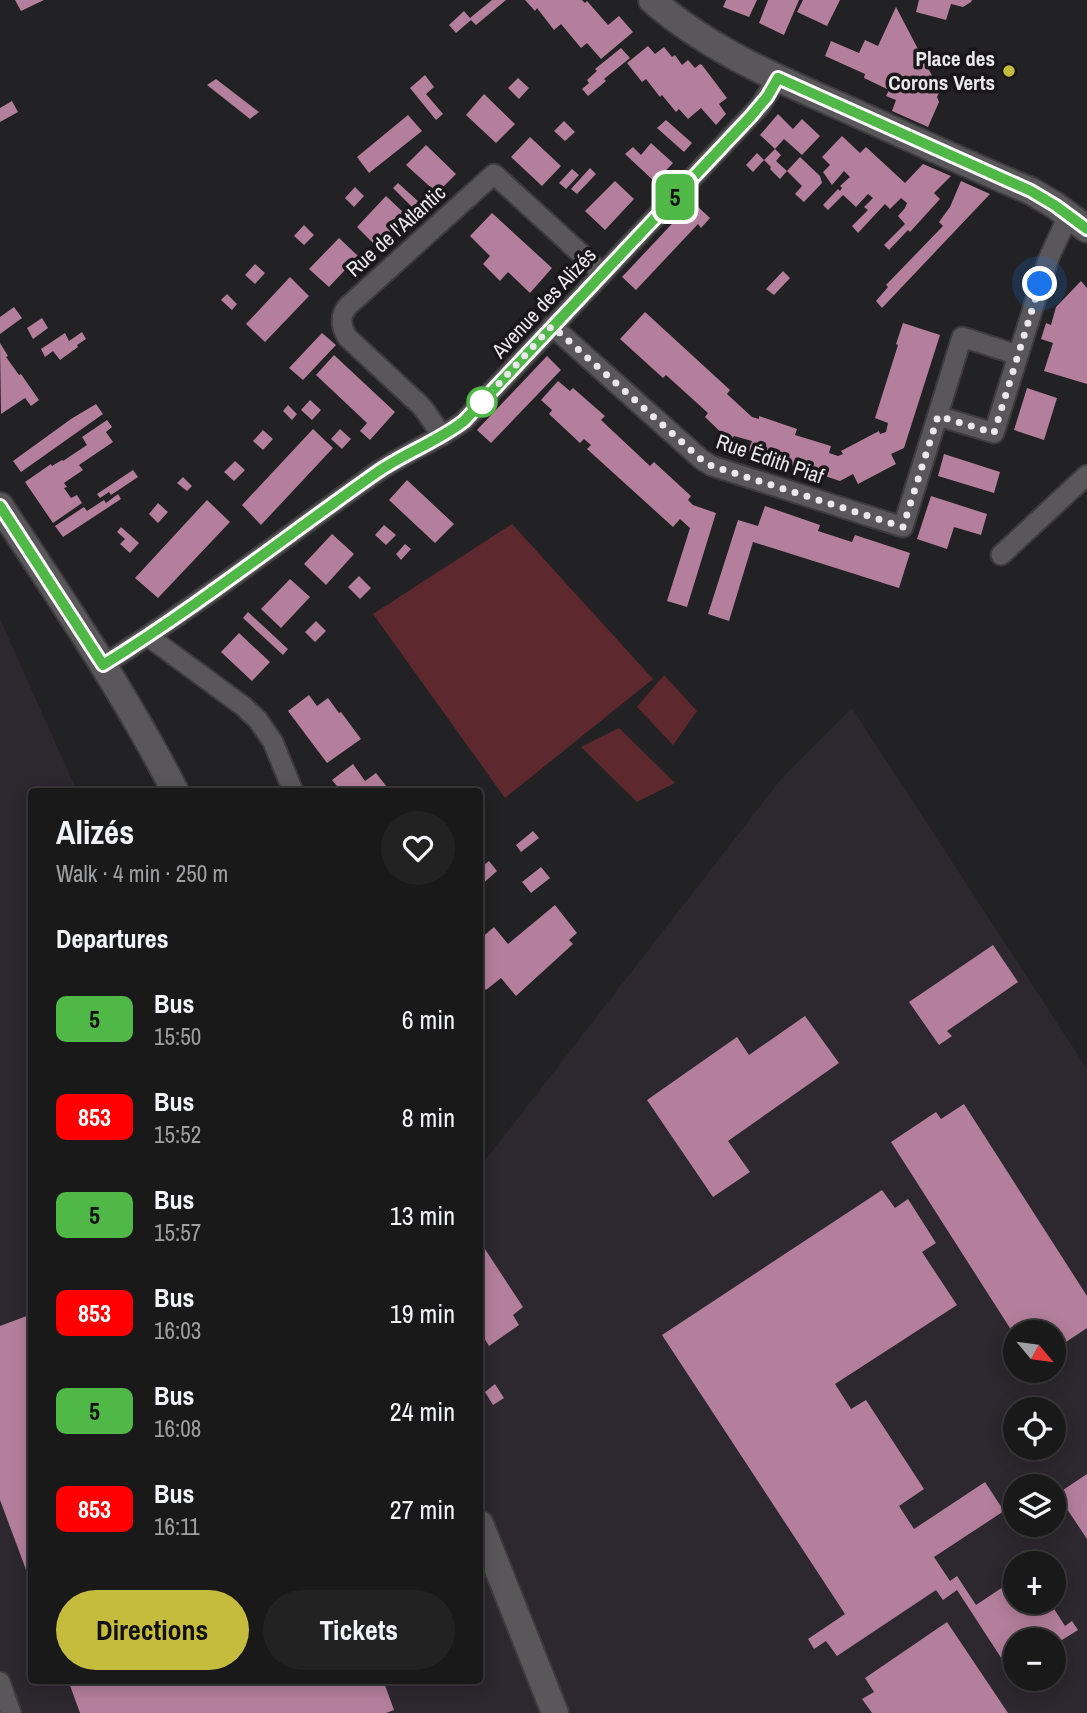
<!DOCTYPE html>
<html lang="en">
<head>
<meta charset="utf-8">
<style>
	:root { --surface:#1a191a; --page:#232223; --text:#f1f3f6; --muted:#9fa0a2; --line:#383839; --accent:#c5bc3d }
	body { margin:0; font-family:"Archivo Narrow",sans-serif; background:var(--page); color:var(--text); height:100vh; display:flex; flex-direction:column; font-size:26px; white-space:nowrap }
	* { box-sizing:border-box; margin:0 }
	p { font-size:23px; color:var(--muted) }
	.icon { flex:none; width:38px; height:38px; fill:none; stroke:currentColor; stroke-width:2; stroke-linecap:round; stroke-linejoin:round }
	.map { position:relative; flex:1; overflow:hidden }
	.side { position:absolute; left:28px; top:788px; width:455px; height:896px; display:flex; flex-direction:column; background:var(--surface); border-radius:7px; box-shadow:0 4px 18px #0003,0 0 0 2px var(--line) }
	.side>* { flex:none }
	.badge { padding:0 14px; border-radius:10px; font-size:24px; line-height:46px }
	.needle { width:46px; rotate:119deg }
	.buttons { position:absolute; left:1003px; top:1320px; display:grid; gap:14px }
	.buttons a { display:grid; place-items:center; width:63px; height:63px; border-radius:50%; background:var(--surface); box-shadow:0 4px 18px #0003,0 0 0 2px var(--line); font-size:35px }
	.you { position:absolute; width:35px; height:35px; margin:-18px; border:5px solid #fff; border-radius:50%; background:#1a73e8; box-shadow:0 0 0 10px #1a73e833 }
	.map>.badge { position:absolute; translate:-50% -50%; box-shadow:0 0 0 4px #fff }
	h2 { padding:0 28px; font-size:26px; line-height:63px }
	.round { display:grid; place-items:center; flex:none; width:74px; height:74px; border-radius:37px; background:var(--page) }
	.head { display:flex; align-items:center; justify-content:space-between; height:119px; padding:0 28px }
	h1 { font-size:33px; font-weight:700; line-height:52px }
	.button { display:flex; gap:14px; margin-top:auto; padding:14px 28px }
	.button a { flex:1; height:80px; border-radius:42px; background:var(--accent); color:#111; font-size:28px; font-weight:700; line-height:80px; text-align:center }
	.button a+a { background:var(--page); color:var(--text) }
	ul { padding:0; list-style:none }
	li { display:flex; align-items:center; gap:21px; height:98px; padding:0 28px }
	li div { flex:1 }
	li b { display:block; font-size:26px }
	li em { font-style:normal }
	li .badge { min-width:77px; font-weight:700; text-align:center }
	.map>svg:first-child { display:block }
	.built { fill:#2d282f; fill-rule:evenodd }
	.green { fill:#5d292e }
	.building { fill:#b47f9c }
	.lines { fill:none; stroke-linecap:round; stroke-linejoin:round }
	.street-casing { stroke:#3d3b3d; stroke-width:23 }
	.secondary-casing { stroke:#3d3b3d; stroke-width:30 }
	.street { stroke:#595759; stroke-width:19 }
	.secondary { stroke:#595759; stroke-width:26 }
	.line-casing { stroke:#fff; stroke-width:16 }
	.line { stroke:#50b847; stroke-width:10 }
	.walk { stroke:#e9e8ea; stroke-width:7; stroke-dasharray:0 12.6 }
	.poi-dot { fill:#c5bc3d; stroke:#19171a; stroke-width:2.5 }
	.stop-dot { fill:#fff; stroke:#50b847; stroke-width:3.5 }
	.labels { text-anchor:middle; stroke-width:7; stroke-linejoin:round; paint-order:stroke }
	.poi-label { font-size:21px; font-weight:bold; fill:#e9e8ea; stroke:#19171a; text-anchor:end }
	.street-label { font-size:21px; fill:#e9e8ea; stroke:#19171a }
</style>
</head>
<body>
<div class="map">
<svg width="1087" height="1713" viewBox="0 0 1087 1713">
	<rect width="100%" height="100%" fill="#222123"/>
	<!-- built -->
	<path class="built" d="M 0,619 L 77,791 L 32,791 L 32,1680 L 480,1680 L 480,1167 L 781,779 L 852,708 L 1087,1069 L 1087,1713 L 0,1713 ZM 1015,1332 L 1054,1332 L 1054,1370 L 1015,1370 ZM 1015,1409 L 1054,1409 L 1054,1447 L 1015,1447 ZM 1015,1486 L 1054,1486 L 1054,1524 L 1015,1524 ZM 1015,1563 L 1054,1563 L 1054,1601 L 1015,1601 ZM 1015,1640 L 1054,1640 L 1054,1678 L 1015,1678 Z"/>
	<!-- green -->
	<path class="green" d="M 512,524 L 653,679 L 505,798 L 373,614 Z
		M 664,675 L 697,711 L 673,745 L 637,707 Z
		M 619,728 L 675,783 L 637,802 L 581,747 Z"/>
	<!-- building -->
	<path class="building" d="M 15,0 L 44,0 L 21,11 Z
		M 492,0 L 506,0 L 476,25 L 471,20 L 456,33 L 449,25 L 464,11 L 470,18 Z
		M 525,0 L 582,0 L 585,3 L 587,1 L 608,25 L 619,16 L 633,32 L 601,59 L 587,43 L 581,48 L 561,24 L 554,30 L 537,8 L 535,11 Z
		M 726,0 L 757,0 L 749,17 L 723,7 Z
		M 768,0 L 799,0 L 784,35 L 759,23 Z
		M 803,0 L 840,0 L 827,26 L 797,12 Z
		M 919,0 L 972,0 L 971,2 L 963,7 L 951,4 L 946,20 L 916,12 Z
		M 896,7 L 940,91 L 937,97 L 939,102 L 928,127 L 892,111 L 896,100 L 886,96 L 889,90 L 864,78 L 865,74 L 825,56 L 831,41 L 859,53 L 865,40 L 878,46 Z
		M 648,46 L 655,54 L 664,47 L 672,57 L 675,55 L 682,65 L 688,60 L 695,68 L 700,64 L 702,65 L 727,98 L 719,104 L 726,114 L 716,125 L 701,108 L 688,119 L 679,109 L 676,112 L 662,95 L 660,97 L 646,79 L 642,82 L 627,63 Z
		M 621,48 L 630,58 L 604,79 L 606,81 L 588,96 L 582,89 L 589,83 L 587,80 L 597,71 L 595,69 Z
		M 425,75 L 434,87 L 426,94 L 443,114 L 436,120 L 410,88 Z
		M 518,78 L 529,88 L 519,99 L 508,88 Z
		M 216,79 L 259,112 L 250,119 L 207,85 Z
		M 484,94 L 515,124 L 496,143 L 466,115 Z
		M 12,101 L 18,112 L 0,122 L 0,108 Z
		M 778,114 L 793,129 L 802,119 L 820,136 L 802,155 L 784,139 L 775,149 L 781,155 L 776,161 L 787,171 L 780,179 L 770,169 L 771,167 L 764,160 L 775,149 L 760,135 Z
		M 408,115 L 422,131 L 369,173 L 357,157 Z
		M 666,120 L 692,143 L 684,152 L 657,128 Z
		M 564,121 L 575,132 L 565,141 L 554,131 Z
		M 842,136 L 860,153 L 866,147 L 905,183 L 923,164 L 951,176 L 934,193 L 940,199 L 910,232 L 908,230 L 889,250 L 884,245 L 905,224 L 898,216 L 905,208 L 907,203 L 901,198 L 890,209 L 885,204 L 858,233 L 852,226 L 868,210 L 864,207 L 873,198 L 868,194 L 856,207 L 843,195 L 828,210 L 823,205 L 838,189 L 840,191 L 842,188 L 840,186 L 850,177 L 844,171 L 832,185 L 823,172 L 830,165 L 822,157 Z
		M 530,137 L 561,166 L 542,186 L 511,157 Z
		M 651,143 L 673,163 L 655,182 L 625,154 L 633,147 L 641,155 Z
		M 426,145 L 456,174 L 437,193 L 406,165 Z
		M 757,153 L 764,160 L 753,172 L 746,165 Z
		M 800,157 L 820,176 L 822,183 L 804,202 L 795,194 L 802,186 L 787,171 Z
		M 590,168 L 596,174 L 577,194 L 571,189 Z
		M 572,169 L 579,175 L 566,189 L 559,183 Z
		M 615,181 L 634,199 L 605,230 L 585,211 Z
		M 961,181 L 990,194 L 882,308 L 876,301 L 888,287 L 886,285 L 943,226 L 939,222 L 950,207 Z
		M 398,183 L 419,202 L 413,208 L 393,188 Z
		M 355,187 L 364,196 L 354,207 L 345,198 Z
		M 386,196 L 406,215 L 376,246 L 357,227 Z
		M 696,205 L 710,218 L 701,228 L 698,224 L 636,290 L 622,277 L 684,211 L 687,214 Z
		M 492,213 L 552,268 L 530,293 L 508,272 L 500,281 L 483,264 L 490,256 L 470,236 Z
		M 304,225 L 314,235 L 304,245 L 294,236 Z
		M 339,238 L 358,256 L 329,287 L 309,269 Z
		M 255,264 L 265,273 L 255,284 L 245,275 Z
		M 783,271 L 790,278 L 774,295 L 766,289 Z
		M 290,277 L 309,296 L 265,342 L 246,324 Z
		M 1081,281 L 1087,288 L 1087,384 L 1044,371 L 1053,343 L 1041,339 L 1046,323 L 1051,325 L 1056,307 Z
		M 227,294 L 237,304 L 232,310 L 221,300 Z
		M 14,307 L 22,318 L 0,334 L 0,317 Z
		M 645,312 L 730,390 L 727,394 L 752,417 L 759,419 L 759,416 L 797,429 L 795,435 L 831,446 L 829,453 L 838,456 L 843,454 L 841,451 L 879,431 L 880,434 L 886,432 L 888,423 L 875,418 L 898,345 L 896,344 L 903,323 L 940,335 L 904,448 L 891,454 L 896,464 L 858,484 L 853,474 L 840,481 L 748,451 L 752,441 L 734,436 L 730,441 L 705,417 L 708,413 L 666,375 L 663,378 L 620,339 Z
		M 42,318 L 48,328 L 33,339 L 27,328 Z
		M 82,332 L 86,339 L 77,345 L 78,347 L 60,360 L 53,351 L 45,357 L 41,349 L 65,333 L 69,341 Z
		M 322,333 L 336,345 L 303,380 L 289,368 Z
		M 0,343 L 8,356 L 6,357 L 19,375 L 21,374 L 39,400 L 31,406 L 25,398 L 1,414 Z
		M 334,355 L 395,412 L 370,440 L 360,431 L 367,423 L 316,375 Z
		M 547,356 L 561,370 L 491,443 L 477,430 Z
		M 558,381 L 570,391 L 573,388 L 605,416 L 601,420 L 650,466 L 654,462 L 691,496 L 688,500 L 693,505 L 716,513 L 687,607 L 667,601 L 690,528 L 680,519 L 673,527 L 587,449 L 591,445 L 584,439 L 580,443 L 549,414 L 552,410 L 541,400 Z
		M 1027,388 L 1057,398 L 1044,440 L 1014,430 Z
		M 310,400 L 321,410 L 312,420 L 301,410 Z
		M 96,404 L 103,414 L 21,472 L 13,461 L 71,419 Z
		M 288,405 L 297,414 L 292,420 L 283,411 Z
		M 107,420 L 112,427 L 106,432 L 113,442 L 79,465 L 83,470 L 64,483 L 67,487 L 64,488 L 71,498 L 77,495 L 82,503 L 53,523 L 25,482 L 51,464 L 52,466 L 62,460 L 63,461 L 87,445 L 82,437 Z
		M 313,429 L 333,448 L 261,525 L 242,505 Z
		M 340,429 L 351,439 L 342,449 L 331,439 Z
		M 263,430 L 273,439 L 263,450 L 253,441 Z
		M 944,454 L 1000,472 L 994,493 L 938,476 Z
		M 235,461 L 245,470 L 234,481 L 224,472 Z
		M 133,470 L 138,477 L 111,495 L 109,492 L 100,498 L 97,494 Z
		M 183,477 L 192,486 L 187,491 L 177,483 Z
		M 407,480 L 454,524 L 435,543 L 389,500 Z
		M 118,494 L 121,499 L 63,537 L 55,526 L 84,507 L 87,511 L 104,500 L 106,503 Z
		M 931,496 L 987,514 L 981,535 L 954,527 L 947,549 L 917,539 Z
		M 207,500 L 230,522 L 158,598 L 135,578 Z
		M 158,503 L 168,512 L 158,523 L 149,514 Z
		M 765,506 L 820,525 L 818,531 L 852,542 L 855,535 L 910,553 L 899,588 L 753,542 L 729,621 L 708,614 L 738,520 L 758,526 Z
		M 384,525 L 396,535 L 386,545 L 375,535 Z
		M 121,527 L 139,543 L 130,553 L 120,544 L 125,539 L 117,532 Z
		M 332,534 L 354,554 L 326,585 L 304,564 Z
		M 405,544 L 411,549 L 401,560 L 396,554 Z
		M 359,576 L 371,588 L 360,599 L 348,587 Z
		M 290,579 L 310,597 L 281,628 L 261,609 Z
		M 248,612 L 288,649 L 283,655 L 243,618 Z
		M 316,621 L 326,631 L 315,642 L 305,632 Z
		M 239,633 L 270,662 L 252,681 L 221,652 Z
		M 309,695 L 317,706 L 328,698 L 339,713 L 341,712 L 361,739 L 327,763 L 288,711 Z
		M 353,764 L 365,781 L 376,773 L 390,791 L 341,791 L 332,780 Z
		M 533,831 L 539,838 L 521,852 L 516,845 Z
		M 489,861 L 497,871 L 480,886 L 480,868 Z
		M 541,867 L 550,878 L 531,893 L 522,882 Z
		M 555,905 L 577,933 L 569,940 L 573,944 L 516,996 L 501,978 L 486,990 L 480,982 L 480,939 L 494,927 L 508,944 Z
		M 993,945 L 1018,982 L 947,1031 L 952,1036 L 939,1045 L 909,1002 Z
		M 805,1016 L 839,1063 L 728,1141 L 750,1172 L 713,1197 L 647,1100 L 737,1037 L 749,1055 Z
		M 964,1104 L 1087,1296 L 1087,1328 L 1054,1350 L 1054,1332 L 1015,1332 L 1015,1336 L 891,1142 L 936,1112 L 941,1119 Z
		M 882,1190 L 895,1208 L 908,1199 L 936,1243 L 922,1252 L 957,1305 L 835,1384 L 851,1409 L 866,1400 L 924,1489 L 899,1506 L 914,1529 L 985,1482 L 1004,1511 L 934,1557 L 950,1581 L 957,1576 L 976,1605 L 1015,1579 L 1015,1601 L 1049,1601 L 1065,1626 L 1072,1621 L 1078,1630 L 1054,1645 L 1054,1640 L 1015,1640 L 1015,1671 L 1011,1673 L 957,1590 L 943,1600 L 936,1590 L 837,1656 L 826,1641 L 814,1649 L 808,1639 L 845,1614 L 662,1335 Z
		M 481,1243 L 523,1307 L 513,1315 L 519,1325 L 489,1346 L 480,1331 L 480,1319 L 484,1316 L 480,1309 L 480,1244 Z
		M 32,1314 L 32,1583 L 31,1583 L 0,1500 L 0,1326 Z
		M 495,1384 L 504,1398 L 493,1405 L 485,1392 Z
		M 1087,1474 L 1087,1539 L 1057,1494 Z
		M 947,1622 L 1008,1713 L 872,1713 L 862,1699 L 874,1692 L 865,1678 Z
		M 68,1680 L 383,1680 L 394,1710 L 386,1713 L 80,1713 Z"/>
	<g class="lines">
		<defs>
			<path id="street" d="M 552,326 L 702,460 L 712,466 L 903,527 L 962,337 L 1018,355
				M 938,416 L 994,433 L 1048,260 L 1069,214
				M 442,436 L 426,412 L 420,405 L 347,337 C 341,326 339,316 348,306 L 494,174 L 602,273
				M 1001,555 L 1087,475
				M 149,637 L 243,706 L 258,720 L 273,742 L 293,791
				M 103,665 C 197,606 285,537 376,473 C 404,453 436,442 464,421 L 760,106 L 778,78
				M 0,1682 L 11,1713"/>
			<path id="secondary" d="M 652,0 C 710,51 781,80 851,111 C 911,138 970,166 1031,191 L 1056,206 L 1087,229
				M 0,506 C 61,599 124,691 175,791
				M 480,1524 L 555,1713"/>
		</defs>
		<!-- street casing -->
		<use href="#street" class="street-casing"/>
		<!-- secondary casing -->
		<use href="#secondary" class="secondary-casing"/>
		<!-- street -->
		<use href="#street" class="street"/>
		<!-- secondary -->
		<use href="#secondary" class="secondary"/>
	</g>
	<g class="lines">
		<defs>
			<path id="line" d="M 0,506 L 103,665 C 198,606 285,537 376,473 C 404,453 437,442 464,421 L 751,116 L 767,97 L 778,78 L 1031,191 L 1056,206 L 1087,229"/>
		</defs>
		<!-- line casing -->
		<use href="#line" class="line-casing"/>
		<!-- line -->
		<use href="#line" class="line"/>
		<!-- walk -->
		<path class="walk" d="M 482,402 L 552,326 L 702,460 L 712,466 L 903,527 L 938,416 L 994,433 L 1040,284"/>
	</g>
	<!-- markers -->
	<circle class="poi-dot" cx="1009" cy="71" r="7"/>
	<circle class="stop-dot" cx="482" cy="402" r="14"/>
	<g class="labels">
		<!-- poi labels -->
		<g class="poi-label">
			<text x="995" y="66">Place des<tspan x="995" dy="24">Corons Verts</tspan></text>
		</g>
		<!-- street labels -->
		<g class="street-label">
			<text transform="translate(396 231) rotate(-42)" y="7">Rue de l'Atlantic</text>
			<text transform="translate(544 303) rotate(-47)" y="7">Avenue des Alizés</text>
			<text transform="translate(770 459) rotate(19)" y="7">Rue Édith Piaf</text>
		</g>
	</g>
</svg>
<div class="buttons">
<a><svg class="needle" viewBox="-14 -14 28 28"><path d="M0-13l5 13h-10z" fill="#e53935"/><path d="M0 13l5-13h-10z" fill="#9fa0a2"/></svg></a>
<a><svg class="icon" aria-label="locate" viewBox="0 0 24 24"><circle cx="12" cy="12" r="6"/><path d="M12 2v4M12 18v4M2 12h4M18 12h4"/></svg></a>
<a><svg class="icon" aria-label="layers" viewBox="0 0 24 24"><path d="M12 4l9 5-9 5-9-5zM3 14l9 5 9-5"/></svg></a>
<a>+</a>
<a>−</a>
</div>
<div class="you" style="left:1040px;top:284px"></div>
<b class="badge" style="left:675px;top:197px;background:#50b847;color:#111">5</b>
<section class="side">
<div class="head"><div><h1>Alizés</h1><p>Walk · 4 min · 250 m</p></div><a class="round"><svg class="icon" aria-label="heart" viewBox="0 0 24 24"><path d="M12 20l-8-8c-3-5 5-10 8-4 3-6 11-1 8 4z"/></svg></a></div>
<h2>Departures</h2>
<ul>
<li><span class="badge" style="background:#50b847;color:#111">5</span><div><b>Bus</b><p>15:50</p></div><em>6 min</em></li>
<li><span class="badge" style="background:#fe0000;color:#fff">853</span><div><b>Bus</b><p>15:52</p></div><em>8 min</em></li>
<li><span class="badge" style="background:#50b847;color:#111">5</span><div><b>Bus</b><p>15:57</p></div><em>13 min</em></li>
<li><span class="badge" style="background:#fe0000;color:#fff">853</span><div><b>Bus</b><p>16:03</p></div><em>19 min</em></li>
<li><span class="badge" style="background:#50b847;color:#111">5</span><div><b>Bus</b><p>16:08</p></div><em>24 min</em></li>
<li><span class="badge" style="background:#fe0000;color:#fff">853</span><div><b>Bus</b><p>16:11</p></div><em>27 min</em></li>
</ul>
<div class="button"><a>Directions</a><a>Tickets</a></div>
</section>
</div>
</body>
</html>
